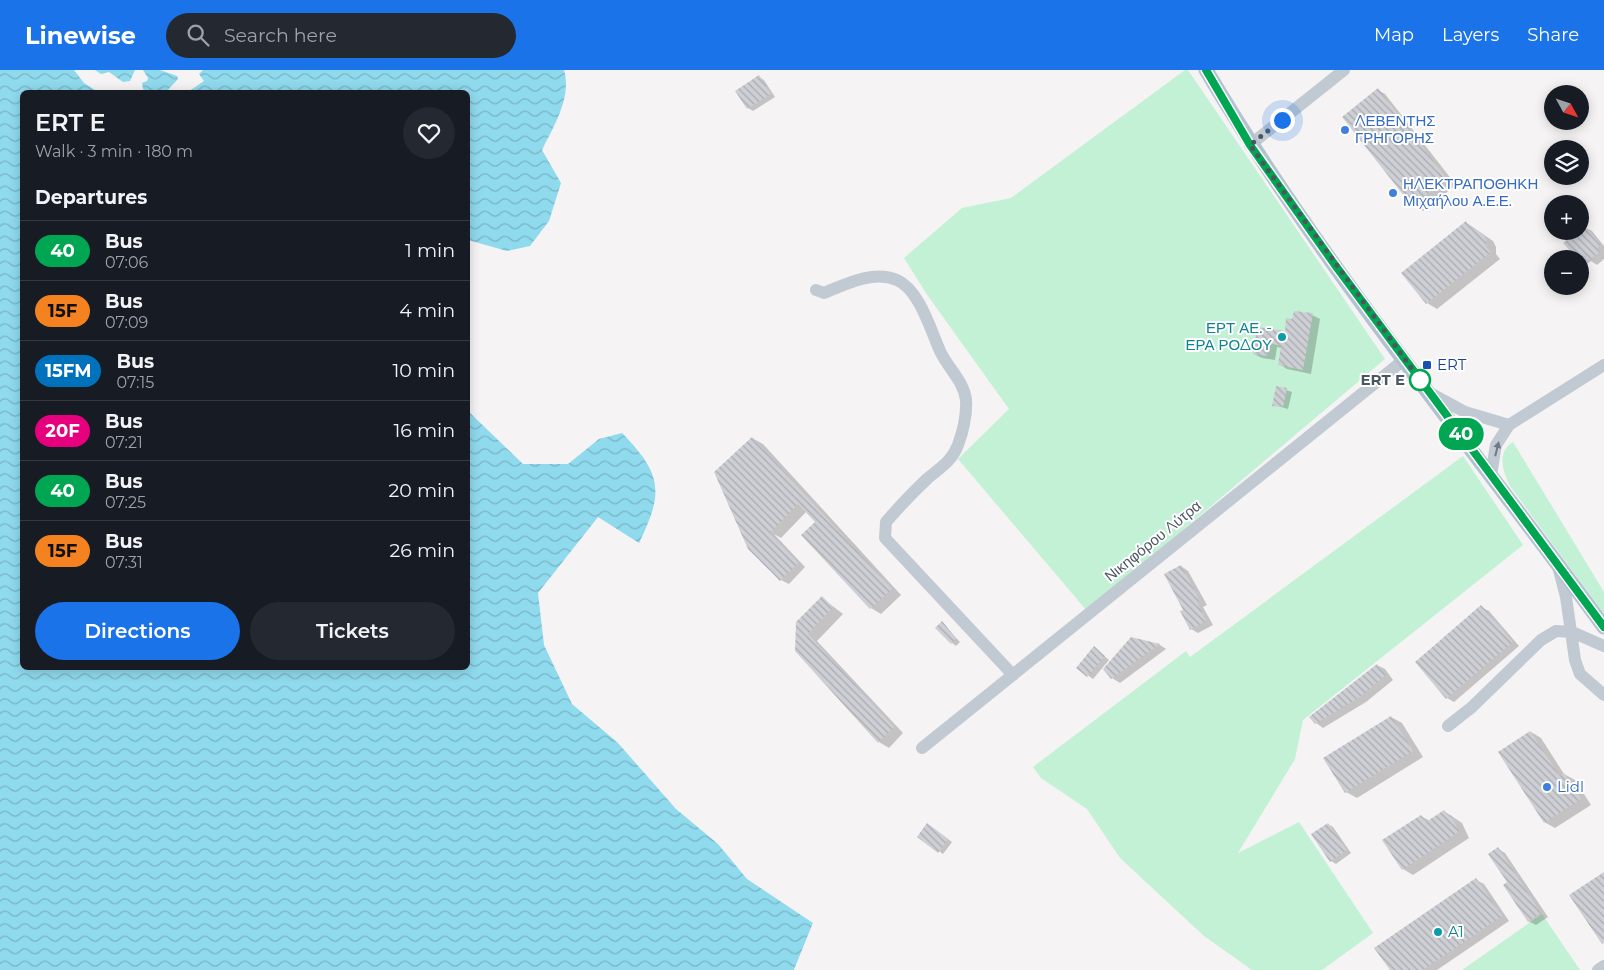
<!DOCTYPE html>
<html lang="en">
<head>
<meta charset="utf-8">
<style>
	:root { --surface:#171b24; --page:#242831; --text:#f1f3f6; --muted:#9ea1a6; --line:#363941; --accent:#1a73e8 }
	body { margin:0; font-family:Montserrat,sans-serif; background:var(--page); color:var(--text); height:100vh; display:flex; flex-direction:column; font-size:19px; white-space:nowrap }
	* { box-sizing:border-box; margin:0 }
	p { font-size:16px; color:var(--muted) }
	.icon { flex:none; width:28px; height:28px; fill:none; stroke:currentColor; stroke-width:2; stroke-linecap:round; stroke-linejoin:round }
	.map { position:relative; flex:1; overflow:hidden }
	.side { position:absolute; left:20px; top:20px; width:450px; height:580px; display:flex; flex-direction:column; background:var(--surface); border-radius:8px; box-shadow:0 2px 12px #0003 }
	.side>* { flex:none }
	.badge { padding:0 10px; border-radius:16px; font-size:18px; line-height:32px }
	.needle { width:32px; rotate:130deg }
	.controls { position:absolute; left:1544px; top:15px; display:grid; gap:10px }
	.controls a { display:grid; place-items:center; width:45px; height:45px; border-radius:50%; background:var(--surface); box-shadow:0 2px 12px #0003; font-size:25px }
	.you { position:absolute; width:25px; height:25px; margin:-12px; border:4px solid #fff; border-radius:50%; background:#1a73e8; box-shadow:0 0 0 8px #1a73e833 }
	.map>.badge { position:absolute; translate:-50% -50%; box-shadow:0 0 0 2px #fff }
	h2 { padding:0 15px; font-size:19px; line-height:45px }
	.round { display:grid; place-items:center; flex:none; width:52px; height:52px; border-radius:26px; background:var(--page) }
	.headline { display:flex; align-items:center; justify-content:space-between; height:85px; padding:0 15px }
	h1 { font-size:24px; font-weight:600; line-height:38px }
	.cta { display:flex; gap:10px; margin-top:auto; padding:10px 15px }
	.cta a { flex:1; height:58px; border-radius:30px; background:var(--accent); color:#fff; font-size:20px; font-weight:600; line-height:58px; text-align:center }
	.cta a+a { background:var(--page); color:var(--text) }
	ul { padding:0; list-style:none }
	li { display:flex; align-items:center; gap:15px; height:60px; padding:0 15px; border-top:1px solid var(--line) }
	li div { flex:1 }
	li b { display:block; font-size:19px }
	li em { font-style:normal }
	li .badge { min-width:55px; font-weight:700; text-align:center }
	header { display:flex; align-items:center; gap:30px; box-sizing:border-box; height:70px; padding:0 25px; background:var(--accent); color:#fff }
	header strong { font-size:24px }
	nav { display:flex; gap:28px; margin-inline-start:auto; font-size:18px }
	.search { width:350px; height:45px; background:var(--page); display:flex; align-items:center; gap:12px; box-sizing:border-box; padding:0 18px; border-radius:28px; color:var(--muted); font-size:19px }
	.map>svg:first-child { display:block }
	.grass { fill:#c3f1d5 }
	.water { fill:url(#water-waves) }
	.pier { fill:#f5f3f3 }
	.shadow { fill:#0003 }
	.building { fill:url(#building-back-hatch) }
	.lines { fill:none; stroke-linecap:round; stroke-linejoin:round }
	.minor { stroke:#c1cad2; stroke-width:12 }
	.major { stroke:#b3c2d1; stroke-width:15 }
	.oneway { fill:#6e7983 }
	.line-casing { stroke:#fff; stroke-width:11 }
	.line { stroke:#00a651; stroke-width:8 }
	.walk { stroke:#4a5661; stroke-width:5; stroke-dasharray:0 9 }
	.shop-dot { fill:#3f7fe0; stroke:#fff; stroke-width:2 }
	.culture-dot { fill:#0f9aa8; stroke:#fff; stroke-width:2 }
	.transit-dot { fill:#1a4fb4; stroke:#fff; stroke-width:2 }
	.stop-dot { fill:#fff; stroke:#00a651; stroke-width:2.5 }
	.labels { text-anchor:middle; stroke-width:4; stroke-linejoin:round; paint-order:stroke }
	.shop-label { font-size:15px; fill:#366cbe; stroke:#fff; text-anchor:start }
	.culture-label { font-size:15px; fill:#0d838f; stroke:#fff; text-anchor:end }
	.transit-label { font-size:15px; fill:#164399; stroke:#fff; text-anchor:start }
	.stop-label { font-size:15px; font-weight:bold; fill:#4a5661; stroke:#fff; text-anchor:end }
	.street-label { font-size:15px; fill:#4a5661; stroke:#fff }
</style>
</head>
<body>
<header>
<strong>Linewise</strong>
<div class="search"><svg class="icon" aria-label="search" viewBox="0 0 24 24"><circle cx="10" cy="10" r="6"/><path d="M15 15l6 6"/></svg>Search here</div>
<nav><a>Map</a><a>Layers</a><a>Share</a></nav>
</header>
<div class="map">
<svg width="1604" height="900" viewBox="0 0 1604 900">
	<defs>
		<pattern id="water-waves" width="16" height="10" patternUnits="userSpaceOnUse" patternTransform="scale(1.25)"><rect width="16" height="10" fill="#90daee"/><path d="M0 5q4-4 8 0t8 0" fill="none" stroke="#78b4c4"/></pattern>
		<pattern id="building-back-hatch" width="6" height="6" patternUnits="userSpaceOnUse" patternTransform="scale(1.25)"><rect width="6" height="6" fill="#cdcfd5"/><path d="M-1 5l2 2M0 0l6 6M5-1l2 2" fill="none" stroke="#a8abb0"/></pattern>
	</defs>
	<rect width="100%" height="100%" fill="#f5f3f3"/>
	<!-- grass -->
	<path class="grass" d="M 1185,0 L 1188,0 L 1385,289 L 1087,541 L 958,389 L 1009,339 L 928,226 L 904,188 L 962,138 L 1011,128 Z
		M 1513,372 L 1604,522 L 1604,544 L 1510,416 C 1503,402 1496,382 1513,372 Z
		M 1463,386 L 1523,475 L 1303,650 L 1295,689 L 1238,783 L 1299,752 L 1373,863 L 1322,900 L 1252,900 L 1204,866 L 1120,788 L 1087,739 L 1041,708 L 1033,697 L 1186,581 L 1190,587 Z
		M 1542,844 L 1580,900 L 1462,900 Z"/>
	<!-- water -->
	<path class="water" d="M 0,0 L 74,0 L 84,13 L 98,22 L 22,22 L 22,598 L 468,598 L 468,341 L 523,394 L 568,394 L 599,369 L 622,363 C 662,404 664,422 639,473 L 598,447 L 538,523 L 544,575 L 572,634 L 618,673 L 676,739 L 718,774 L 747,809 L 813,853 L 794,900 L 0,900 Z
		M 95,0 L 135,0 L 130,11 L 123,12 L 109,2 L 101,4 Z
		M 143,0 L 160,0 L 177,6 L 178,9 L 166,22 L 147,22 L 143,19 L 142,13 L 147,11 L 148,8 Z
		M 203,0 L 564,0 C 572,27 554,56 542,80 L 561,113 L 549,151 L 530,176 L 507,181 L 468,170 L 468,22 L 188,22 L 204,11 L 199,4 Z"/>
	<!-- pier -->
	<path class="pier" d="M 814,851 L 815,854 L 796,900 L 794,900 Z"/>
	<!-- shadow -->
	<path class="shadow" d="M 759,7 L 764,10 L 775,27 L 753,41 L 748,38 L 737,22 Z
		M 1378,20 L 1385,24 L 1456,115 L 1423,141 L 1412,135 Z
		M 1467,153 L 1493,171 L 1496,177 L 1496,184 L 1500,189 L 1437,239 L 1427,233 Z
		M 1584,157 L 1592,161 L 1604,176 L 1604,189 L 1597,195 L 1591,191 L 1587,194 L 1580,190 L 1565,173 Z
		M 1312,245 L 1320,249 L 1311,304 L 1287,299 L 1279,294 L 1282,278 L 1277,277 L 1275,290 L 1262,288 L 1254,284 L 1258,258 L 1286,263 L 1293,250 Z
		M 1277,317 L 1292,322 L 1288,339 L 1274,335 Z
		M 752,368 L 763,374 L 901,525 L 881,544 L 871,538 L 817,452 L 807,441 L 781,468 L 774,464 L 805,497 L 789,514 L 781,510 L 749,478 Z
		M 1181,496 L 1188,501 L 1207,535 L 1203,537 L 1213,555 L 1198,563 L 1191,559 L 1185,540 Z
		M 822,528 L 843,544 L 817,571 L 903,663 L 889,678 L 879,672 L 796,581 Z
		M 1481,537 L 1489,541 L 1519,576 L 1454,632 L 1447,628 Z
		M 942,553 L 960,572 L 956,576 L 952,573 Z
		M 1131,568 L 1160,575 L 1166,579 L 1120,613 L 1112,608 L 1104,599 Z
		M 1095,578 L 1109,590 L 1093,609 L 1078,598 Z
		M 1377,595 L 1385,599 L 1393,610 L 1366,632 L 1323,658 L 1316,653 Z
		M 1391,647 L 1402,653 L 1423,687 L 1357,728 L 1346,722 L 1325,688 Z
		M 1531,662 L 1541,668 L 1564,704 L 1575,710 L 1591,735 L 1555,758 L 1544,752 Z
		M 1444,741 L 1462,753 L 1469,768 L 1413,805 L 1403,799 L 1421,746 L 1430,751 Z
		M 1328,754 L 1333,757 L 1351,783 L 1336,794 L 1331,791 Z
		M 932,757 L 952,772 L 943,784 L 939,781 Z
		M 1498,779 L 1505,783 L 1548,847 L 1536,855 L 1528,851 L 1509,813 Z
		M 1476,810 L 1484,814 L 1509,851 L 1437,900 L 1391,900 Z"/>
	<!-- building -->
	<path class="building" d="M 759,5 L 771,24 L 747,39 L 735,21 Z
		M 1378,18 L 1447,109 L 1412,136 L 1342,47 Z
		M 1466,151 L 1469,156 L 1483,164 L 1486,170 L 1486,177 L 1491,182 L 1426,234 L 1401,203 Z
		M 1584,155 L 1601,175 L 1597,178 L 1600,182 L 1588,191 L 1584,186 L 1577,189 L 1563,173 Z
		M 1294,241 L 1313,243 L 1303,300 L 1278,295 L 1281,276 L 1269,273 L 1267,286 L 1253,284 L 1257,257 L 1285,261 L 1286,248 L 1292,249 Z
		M 1276,316 L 1287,318 L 1283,337 L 1272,336 Z
		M 752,367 L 892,519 L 870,539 L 801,465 L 815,452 L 798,434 L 770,463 L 798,493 L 780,511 L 748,479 L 714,402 Z
		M 1181,495 L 1200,531 L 1197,532 L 1206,551 L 1190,560 L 1180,541 L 1183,540 L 1164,504 Z
		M 822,526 L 833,537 L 808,564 L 894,657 L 878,673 L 795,581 L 796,552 Z
		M 1481,535 L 1513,572 L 1446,629 L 1415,592 Z
		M 942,551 L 956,568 L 951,574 L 935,558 Z
		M 1131,567 L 1160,574 L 1111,609 L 1103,599 Z
		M 1094,576 L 1105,586 L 1087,607 L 1076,598 Z
		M 1377,594 L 1386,605 L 1358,628 L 1315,654 L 1309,647 Z
		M 1391,646 L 1413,681 L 1345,723 L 1323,688 Z
		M 1530,661 L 1560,706 L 1564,703 L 1581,729 L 1544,753 L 1498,682 Z
		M 1444,740 L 1449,747 L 1451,745 L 1459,762 L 1402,800 L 1382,770 L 1421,745 L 1426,752 Z
		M 927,753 L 948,769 L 938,783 L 917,767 Z
		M 1328,753 L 1347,780 L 1330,792 L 1311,764 Z
		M 1498,777 L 1541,843 L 1528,852 L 1503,815 L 1507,812 L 1488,784 Z
		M 1604,802 L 1604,873 L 1602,874 L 1569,825 Z
		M 1476,808 L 1502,846 L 1423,900 L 1390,900 L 1374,878 Z"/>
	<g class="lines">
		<!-- minor -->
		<path class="minor" d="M 1250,75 L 1344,0
			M 816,220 L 824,223 C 846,214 873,200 897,210 C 920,220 931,262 941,283 C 949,299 964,312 966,330 C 967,345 963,361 958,375 C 952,391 940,398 928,408 C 913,422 899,437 886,452 L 885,468 L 1013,605
			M 1430,323 L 1465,342 L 1509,355
			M 1491,405 L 1496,375 L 1509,355 L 1604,295
			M 1558,496 L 1566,527 L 1575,590 L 1580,604 L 1604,625
			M 1448,656 L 1472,637 L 1541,570 L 1556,561 L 1572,562 L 1604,576
			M 922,678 L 1405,289
			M 1598,900 L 1604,896"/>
		<!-- major -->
		<path class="major" d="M 1206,0 C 1322,196 1470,373 1604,557"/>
	</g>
	<!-- one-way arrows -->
	<defs><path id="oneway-solid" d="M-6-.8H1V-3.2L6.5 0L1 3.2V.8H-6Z" transform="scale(1.25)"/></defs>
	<use class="oneway" href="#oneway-solid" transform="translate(1497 379) rotate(-76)"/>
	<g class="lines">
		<defs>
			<path id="line" d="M 1206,0 L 1250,75 L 1335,195 L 1604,557"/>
		</defs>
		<!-- line casing -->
		<use href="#line" class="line-casing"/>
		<!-- line -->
		<use href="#line" class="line"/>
		<!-- walk -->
		<path class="walk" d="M 1282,50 L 1250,75 L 1420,310"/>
	</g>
	<!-- markers -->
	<g class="shop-dot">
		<circle cx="1345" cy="60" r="5"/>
		<circle cx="1393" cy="123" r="5"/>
		<circle cx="1547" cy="717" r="5"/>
	</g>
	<g class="culture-dot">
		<circle cx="1282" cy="267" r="5"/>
		<circle cx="1438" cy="862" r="5"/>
	</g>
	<rect class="transit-dot" x="1422" y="290" width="10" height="10" rx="2.5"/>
	<circle class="stop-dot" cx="1420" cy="310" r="10"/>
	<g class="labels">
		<!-- shop labels -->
		<g class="shop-label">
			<text x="1355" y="56">ΛΕΒΕΝΤΗΣ<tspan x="1355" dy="17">ΓΡΗΓΟΡΗΣ</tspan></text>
			<text x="1403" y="119">ΗΛΕΚΤΡΑΠΟΘΗΚΗ<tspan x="1403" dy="17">Μιχαήλου Α.Ε.Ε.</tspan></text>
			<text x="1557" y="722">Lidl</text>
		</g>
		<!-- culture labels -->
		<g class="culture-label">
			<text x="1272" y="263">ΕΡΤ ΑΕ. -<tspan x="1272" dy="17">ΕΡΑ ΡΟΔΟΥ</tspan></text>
			<text x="1448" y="867" text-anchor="start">A1</text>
		</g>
		<!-- transit labels -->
		<g class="transit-label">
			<text x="1437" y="300">ERT</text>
		</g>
		<!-- stop labels -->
		<g class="stop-label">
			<text x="1405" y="315">ERT E</text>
		</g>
		<!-- street labels -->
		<g class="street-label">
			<text transform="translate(1153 471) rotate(-39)" y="5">Νικηφόρου Λύτρα</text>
		</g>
	</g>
</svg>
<div class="controls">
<a><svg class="needle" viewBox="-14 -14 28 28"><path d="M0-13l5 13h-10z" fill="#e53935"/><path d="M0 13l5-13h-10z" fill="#9ea1a6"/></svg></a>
<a><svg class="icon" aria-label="layers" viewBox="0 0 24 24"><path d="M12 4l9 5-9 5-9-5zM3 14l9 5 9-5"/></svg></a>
<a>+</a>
<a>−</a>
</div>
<div class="you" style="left:1282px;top:50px"></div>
<b class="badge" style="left:1461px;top:364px;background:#00a651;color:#fff">40</b>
<section class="side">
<div class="headline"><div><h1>ERT E</h1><p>Walk · 3 min · 180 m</p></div><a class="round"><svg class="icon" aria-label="heart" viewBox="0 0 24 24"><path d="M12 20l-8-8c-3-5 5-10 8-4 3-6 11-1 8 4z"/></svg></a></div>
<h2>Departures</h2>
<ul>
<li><span class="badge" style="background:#00a651;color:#fff">40</span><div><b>Bus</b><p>07:06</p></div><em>1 min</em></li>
<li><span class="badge" style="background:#f58220;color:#111">15F</span><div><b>Bus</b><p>07:09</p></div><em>4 min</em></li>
<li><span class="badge" style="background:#0072bc;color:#fff">15FM</span><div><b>Bus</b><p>07:15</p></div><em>10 min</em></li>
<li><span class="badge" style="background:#e6007e;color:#fff">20F</span><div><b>Bus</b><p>07:21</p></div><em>16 min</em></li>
<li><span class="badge" style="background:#00a651;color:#fff">40</span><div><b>Bus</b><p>07:25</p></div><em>20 min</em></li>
<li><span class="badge" style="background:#f58220;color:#111">15F</span><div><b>Bus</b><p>07:31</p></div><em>26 min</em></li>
</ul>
<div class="cta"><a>Directions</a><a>Tickets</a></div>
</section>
</div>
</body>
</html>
